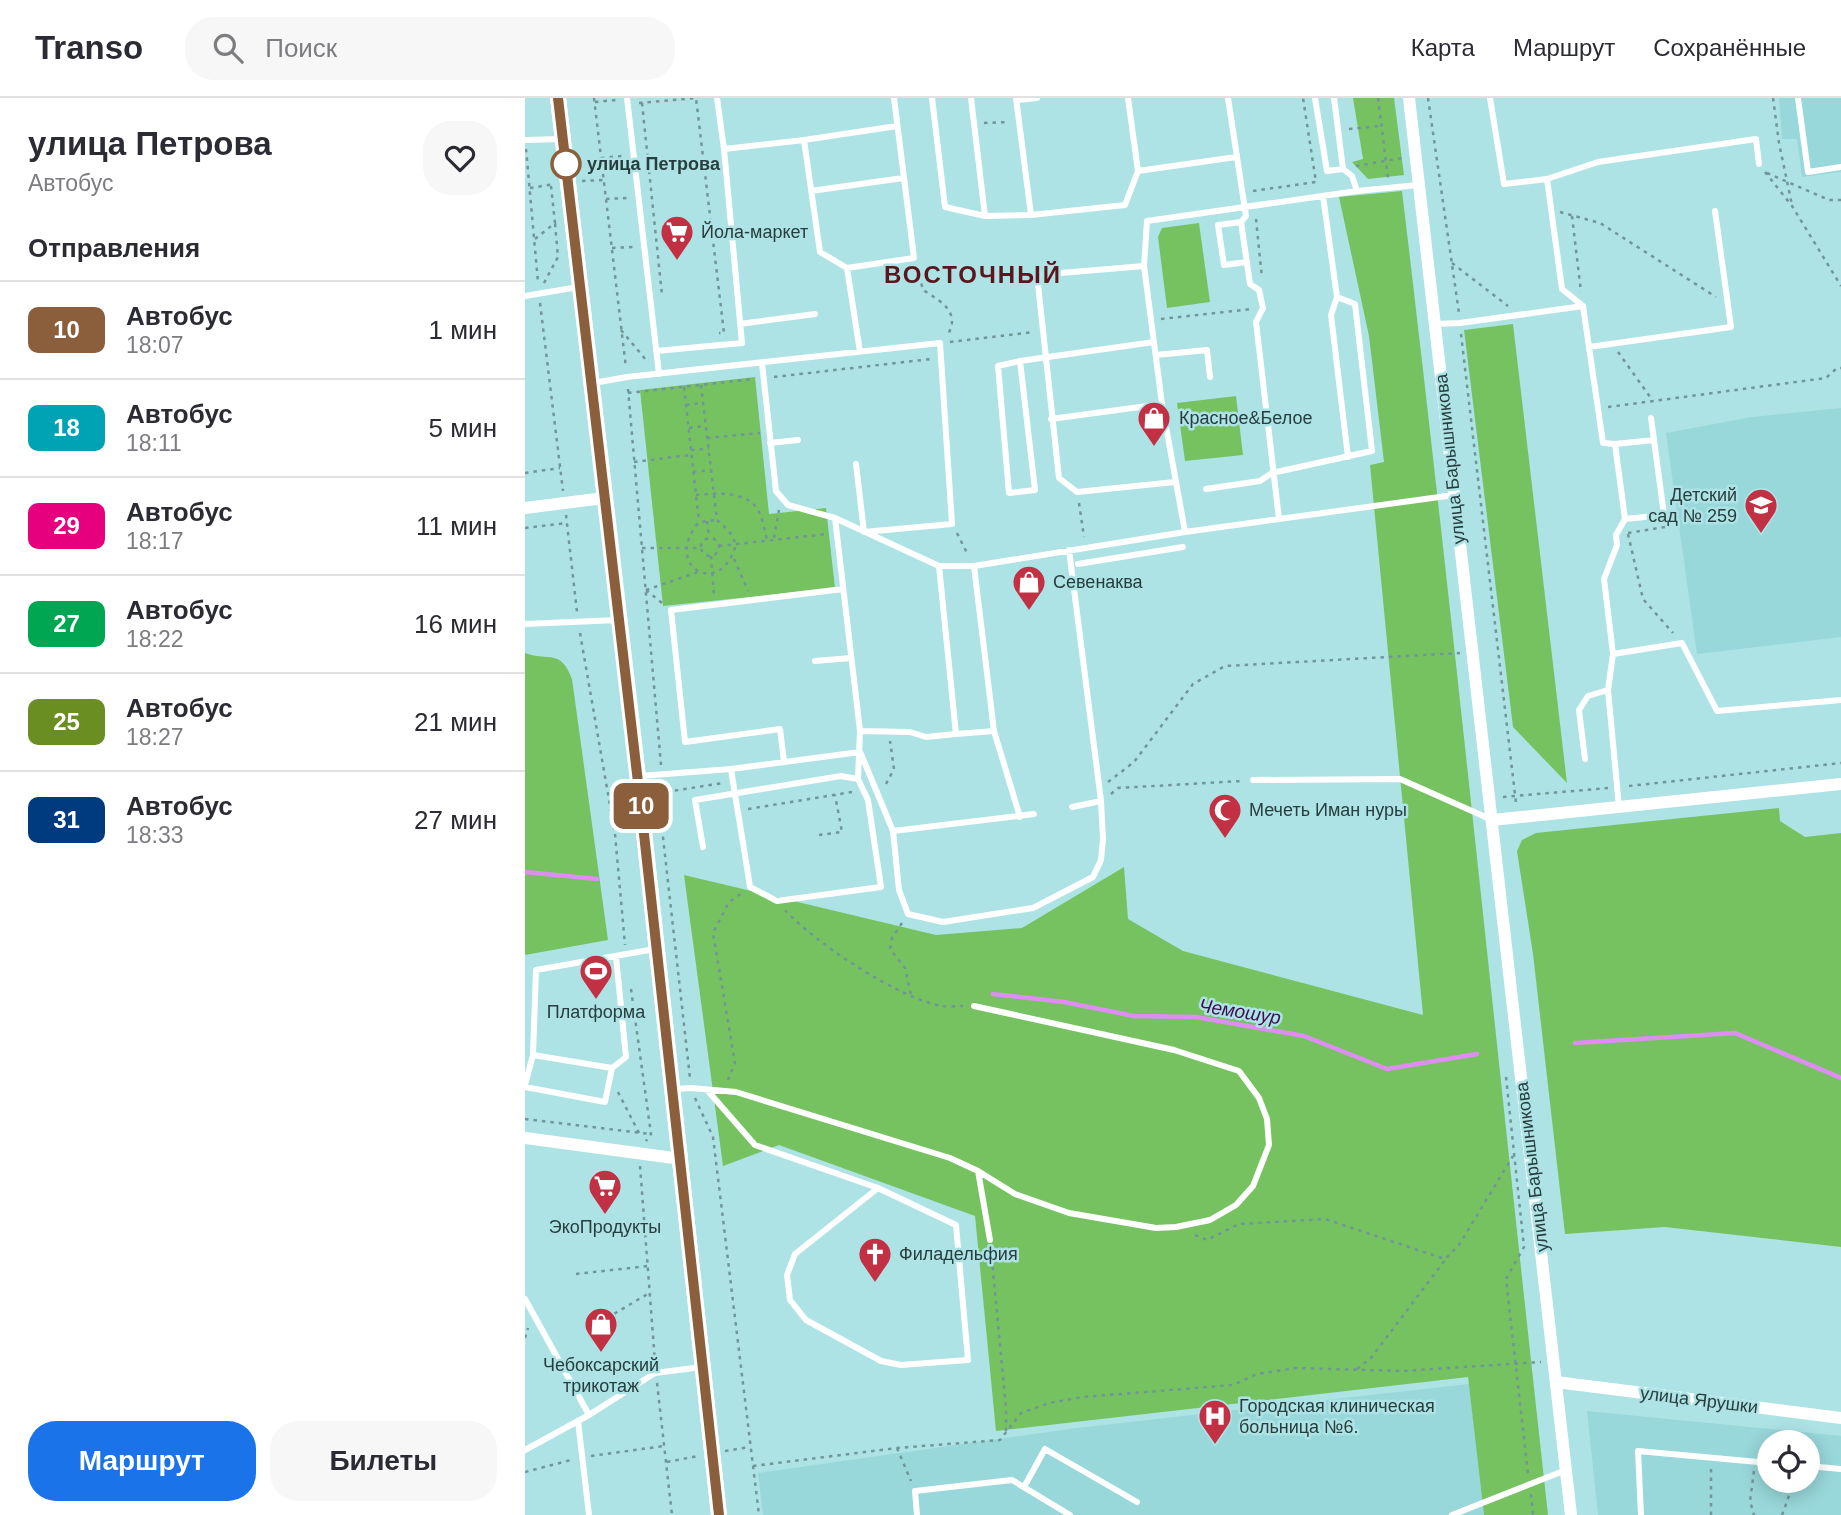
<!DOCTYPE html>
<html lang="ru">
<head>
<meta charset="utf-8">
<style>
	:root { --surface:#fff; --page:#f7f7f7; --text:#2b2b33; --muted:#7c7c81; --line:#e1e1e2; --accent:#1a73e8 }
	body { margin:0; font-family:Arial,sans-serif; background:var(--page); color:var(--text); height:100vh; display:flex; flex-direction:column; font-size:26px; white-space:nowrap }
	* { box-sizing:border-box; margin:0 }
	p { font-size:23px; color:var(--muted) }
	.icon { flex:none; width:38px; height:38px; fill:none; stroke:currentColor; stroke-width:2; stroke-linecap:round; stroke-linejoin:round }
	.map { position:relative; flex:1; overflow:hidden }
	.drawer { display:flex; flex-direction:column; background:var(--surface); width:525px }
	.drawer>* { flex:none }
	.badge { padding:0 14px; border-radius:10px; font-size:24px; line-height:46px }
	.fabs { position:absolute; left:1232px; top:1332px; display:grid; gap:14px }
	.fabs a { display:grid; place-items:center; width:63px; height:63px; border-radius:50%; background:var(--surface); box-shadow:0 4px 18px #0003; font-size:35px }
	.map>.badge { position:absolute; translate:-50% -50%; box-shadow:0 0 0 4px #fff }
	h2 { padding:0 28px; font-size:26px; line-height:63px }
	.round { display:grid; place-items:center; flex:none; width:74px; height:74px; border-radius:28px; background:var(--page) }
	.overview { display:flex; align-items:center; justify-content:space-between; height:119px; padding:0 28px }
	h1 { font-size:33px; font-weight:700; line-height:52px }
	.cta { display:flex; gap:14px; margin-top:auto; padding:14px 28px }
	.cta a { flex:1; height:80px; border-radius:28px; background:var(--accent); color:#fff; font-size:28px; font-weight:700; line-height:80px; text-align:center }
	.cta a+a { background:var(--page); color:var(--text) }
	ul { padding:0; list-style:none }
	li { display:flex; align-items:center; gap:21px; height:98px; padding:0 28px; border-top:2px solid var(--line) }
	li div { flex:1 }
	li b { display:block; font-size:26px }
	li em { font-style:normal }
	li .badge { min-width:77px; font-weight:700; text-align:center }
	header { display:flex; align-items:center; gap:42px; box-sizing:border-box; height:98px; padding:0 35px; background:var(--surface); border-bottom:2px solid var(--line) }
	header strong { font-size:33px }
	nav { display:flex; gap:38px; margin-inline-start:auto; font-size:24px }
	.search { width:490px; height:63px; background:var(--page); display:flex; align-items:center; gap:18px; box-sizing:border-box; padding:0 24px; border-radius:28px; color:var(--muted); font-size:26px }
	main { display:flex; flex:1; min-height:0 }
	.map>svg:first-child { display:block }
	.built { fill:#98d7da; fill-rule:evenodd }
	.green { fill:#76c261 }
	.lines { fill:none; stroke-linecap:round; stroke-linejoin:round }
	.stream { stroke:#df8df5; stroke-width:4.5 }
	.path { stroke:#709698; stroke-width:2.5; stroke-dasharray:3.5 5; stroke-linecap:butt }
	.lane { stroke:#fff; stroke-width:6 }
	.street { stroke:#fff; stroke-width:12 }
	.secondary { stroke:#fff; stroke-width:16 }
	.line-casing { stroke:#fff; stroke-width:16 }
	.line { stroke:#8b5e3c; stroke-width:10 }
	.stop-dot { fill:#fff; stroke:#8b5e3c; stroke-width:3.5 }
	.labels { text-anchor:middle; stroke-width:5; stroke-linejoin:round; paint-order:stroke }
	.stop-label { font-size:18px; font-weight:bold; fill:#283d3e; stroke:#aee3e5; text-anchor:start }
	.poi-label { font-size:18px; fill:#283d3e; stroke:#aee3e5; text-anchor:start }
	.street-label { font-size:18px; fill:#283d3e; stroke:#aee3e5 }
	.water-label { font-size:19px; font-style:italic; fill:#420d4f; stroke:#aee3e5 }
	.district-label { font-size:24px; font-weight:bold; letter-spacing:2px; fill:#5a151d; stroke:#aee3e5 }
</style>
</head>
<body>
<header>
<strong>Transo</strong>
<div class="search"><svg class="icon" aria-label="search" viewBox="0 0 24 24"><circle cx="10" cy="10" r="6"/><path d="M15 15l6 6"/></svg>Поиск</div>
<nav><a>Карта</a><a>Маршрут</a><a>Сохранённые</a></nav>
</header>
<main>
<section class="drawer">
<div class="overview"><div><h1>улица Петрова</h1><p>Автобус</p></div><a class="round"><svg class="icon" aria-label="heart" viewBox="0 0 24 24"><path d="M12 20l-8-8c-3-5 5-10 8-4 3-6 11-1 8 4z"/></svg></a></div>
<h2>Отправления</h2>
<ul>
<li><span class="badge" style="background:#8b5e3c;color:#fff">10</span><div><b>Автобус</b><p>18:07</p></div><em>1 мин</em></li>
<li><span class="badge" style="background:#00a3b4;color:#fff">18</span><div><b>Автобус</b><p>18:11</p></div><em>5 мин</em></li>
<li><span class="badge" style="background:#e6007e;color:#fff">29</span><div><b>Автобус</b><p>18:17</p></div><em>11 мин</em></li>
<li><span class="badge" style="background:#00a651;color:#fff">27</span><div><b>Автобус</b><p>18:22</p></div><em>16 мин</em></li>
<li><span class="badge" style="background:#6b8e23;color:#fff">25</span><div><b>Автобус</b><p>18:27</p></div><em>21 мин</em></li>
<li><span class="badge" style="background:#003b80;color:#fff">31</span><div><b>Автобус</b><p>18:33</p></div><em>27 мин</em></li>
</ul>
<div class="cta"><a>Маршрут</a><a>Билеты</a></div>
</section>
<div class="map">
<svg width="1316" height="1417" viewBox="0 0 1316 1417">
	<rect width="100%" height="100%" fill="#aee3e5"/>
	<!-- built -->
	<path class="built" d="M 1254,0 L 1316,0 L 1316,74 L 1277,79 L 1272,41 L 1257,41 Z
		M 1316,310 L 1316,539 L 1172,556 L 1141,335 L 1227,319 Z
		M 944,1286 L 959,1417 L 238,1417 L 233,1375 L 552,1330 Z
		M 1062,1313 L 1316,1338 L 1316,1417 L 1073,1417 ZM 1244,1344 L 1283,1344 L 1283,1382 L 1244,1382 Z"/>
	<!-- green -->
	<path class="green" d="M 828,0 L 869,0 L 879,77 L 843,81 L 827,64 L 838,61 Z
		M 877,93 C 930,534 974,976 1023,1417 L 959,1417 L 943,1279 L 471,1333 L 450,1118 L 254,1047 L 198,1068 L 159,777 L 411,837 L 497,830 L 599,769 L 603,821 L 658,853 L 898,917 L 845,367 L 859,364 L 844,238 L 814,99 Z
		M 674,125 L 685,204 L 642,210 L 633,139 L 637,130 Z
		M 988,226 L 1042,685 L 988,629 L 939,232 Z
		M 230,279 L 244,416 L 301,410 L 310,490 L 138,508 L 115,292 Z
		M 711,298 L 718,357 L 660,363 L 652,305 Z
		M 0,555 C 25,564 35,550 47,581 L 83,842 L 0,857 Z
		M 1254,710 L 1255,723 L 1280,739 L 1316,735 L 1316,1149 L 1140,1129 L 1040,1136 L 1008,856 L 992,753 L 997,742 L 1011,735 Z"/>
	<g class="lines">
		<!-- stream -->
		<path class="stream" d="M 0,774 L 72,781
			M 468,896 L 539,904 L 609,918 L 671,919 L 779,938 L 862,971 L 952,956
			M 1050,945 L 1210,935 L 1316,980"/>
		<!-- path -->
		<path class="path" d="M 69,0 L 101,270
			M 853,0 L 863,80
			M 903,0 L 934,215
			M 1248,0 L 1254,45 L 1267,107
			M 70,4 L 91,2
			M 114,5 L 171,0 L 199,235 L 194,235
			M 117,5 L 137,197
			M 459,25 L 484,24
			M 824,31 L 856,28
			M 1,51 L 13,184
			M 76,60 L 97,58
			M 831,68 L 877,60
			M 1240,74 L 1267,108 L 1316,188
			M 1242,75 L 1304,102 L 1316,102
			M 57,83 L 79,82
			M 5,90 L 30,86
			M 728,93 L 791,84 L 778,0
			M 81,101 L 102,100
			M 1035,114 L 1075,125 L 1191,199
			M 1047,118 L 1056,194
			M 731,121 L 737,180
			M 10,141 L 30,125 L 26,88
			M 87,150 L 108,149
			M 927,165 L 983,208
			M 392,169 L 398,192 C 415,203 437,214 422,238
			M 19,185 L 33,159 L 30,125
			M 15,205 L 38,393
			M 636,221 L 727,211
			M 96,232 L 121,262
			M 936,236 L 991,705
			M 425,244 L 509,234
			M 1093,254 L 1128,303
			M 249,279 L 406,261
			M 176,287 L 192,422
			M 159,289 L 174,424
			M 103,291 L 136,667
			M 103,295 L 229,281
			M 161,307 L 178,305
			M 1083,309 L 1301,280 L 1312,270 L 1316,270
			M 164,330 L 181,328
			M 182,340 L 235,335
			M 166,352 L 184,351
			M 109,364 L 165,357
			M 168,374 L 186,372
			M 0,375 L 35,370
			M 171,397 C 188,395 219,393 231,409 C 238,418 239,432 242,442
			M 554,405 L 559,439
			M 41,417 L 52,514
			M 192,422 L 204,433 L 211,446 C 197,502 136,469 174,424 Z
			M 182,423 L 184,439
			M 0,430 L 42,425
			M 432,435 L 443,457
			M 1103,435 L 1146,428
			M 1103,436 L 1118,501 L 1148,535
			M 249,440 L 254,412
			M176 449a9 9 0 1 1 18 0a9 9 0 1 1-18 0Z
			M 194,448 L 302,436
			M 117,450 L 176,450
			M 186,458 L 189,497
			M 209,461 L 223,493
			M 121,492 L 173,474
			M 121,492 L 137,505
			M 55,535 L 90,736 L 100,847
			M 583,684 L 609,664 L 668,586 L 700,568 L 935,555
			M 361,686 L 369,671 L 365,643
			M 134,688 L 133,695 L 165,980
			M 1104,688 L 1316,665
			M 133,695 L 199,685
			M 586,696 L 593,690 L 717,683
			M 978,699 L 1083,690
			M 135,710 L 147,692
			M 223,711 L 327,694
			M 294,737 L 317,734 L 310,697
			M 260,812 C 289,844 374,901 417,908 C 423,909 432,908 438,908
			M 377,825 L 367,840 L 365,851 L 380,870 L 386,897
			M 106,891 L 126,1036 L 121,1043
			M 981,979 L 999,1149 L 981,1181 L 1003,1376
			M 203,982 L 210,965 L 188,835 L 204,804 L 217,795
			M 93,994 L 114,1035
			M 170,1000 L 188,1039 L 234,1417
			M 0,1021 L 125,1036
			M 115,1068 L 130,1264
			M 670,1137 L 682,1142 L 714,1126 L 800,1121 L 920,1161 L 934,1147 L 988,1058
			M 466,1152 L 481,1310 L 481,1334
			M 51,1176 L 123,1168
			M 82,1220 L 126,1194
			M 0,1240 L 3,1230
			M 832,1271 L 846,1260 L 920,1162
			M 132,1285 L 147,1417
			M 372,1350 L 386,1383
			M 200,1353 L 225,1349
			M 66,1358 L 139,1348
			M 142,1364 L 173,1358
			M 228,1368 L 372,1350 L 475,1342 L 496,1315 L 524,1305 L 558,1299 L 708,1287 L 732,1276 L 771,1270 L 877,1273 L 1016,1264
			M 1229,1373 L 1225,1403 L 1229,1417
			M 0,1374 L 46,1362
			M 1006,1396 L 1008,1417
			M 1186,1417 L 1186,1370
			M 1257,1417 L 1265,1395 L 1265,1382"/>
		<!-- lane -->
		<path class="lane" d="M 102,0 L 134,276
			M 407,0 L 420,109 L 460,118 L 506,117
			M 446,0 L 460,118
			M 491,0 L 506,117 L 600,107 L 613,73 L 711,59
			M 603,0 L 613,73
			M 703,0 L 721,118 L 716,124 L 725,186 L 734,192 L 738,210 L 731,224 L 754,421
			M 790,0 L 802,73 L 818,71
			M 809,0 L 818,71 L 827,78 L 832,93
			M 965,0 L 979,86 L 1022,81 L 1037,191 L 1058,208
			M 1273,0 L 1283,74 L 1316,69
			M 492,2 L 512,0
			M 0,42 L 36,41
			M 279,42 L 372,28
			M 199,51 L 279,42 L 295,154 L 322,170 L 335,254
			M 1022,81 L 1073,64 L 1231,41 L 1234,66
			M 286,93 L 378,80
			M 716,124 L 693,127 L 699,167 L 722,164
			M 619,168 L 512,177 L 534,380 L 552,394 L 650,384
			M 322,170 L 389,160 L 369,0
			M 0,198 L 53,189
			M 812,199 L 806,217 L 823,359
			M 215,226 L 290,216
			M 911,226 L 935,225 L 1058,208 L 1078,345 L 1090,346 L 1100,421 L 1091,437 L 1092,447 L 1079,481 L 1088,556 L 1083,592 L 1094,709
			M 1064,249 L 1206,229 L 1190,113
			M 131,253 L 217,245 L 199,51 L 192,0
			M 631,257 L 682,252 L 685,279
			M 495,263 L 510,392 L 484,395 L 473,268 L 495,263 L 629,244
			M 237,265 L 251,393 L 263,407 L 310,420 L 414,468 L 449,468 L 660,434 L 929,397
			M 68,285 L 102,279 L 415,245 L 427,426 L 339,434 L 331,366
			M 1126,320 L 1129,342
			M 526,321 L 637,306
			M 245,345 L 273,342
			M 1090,346 L 1129,342 L 1139,417 L 1100,421
			M 681,391 L 735,383 L 747,375 L 847,353 L 830,206 L 812,199 L 798,98
			M 310,420 L 335,633 L 333,681
			M 660,434 L 637,306 L 619,168 L 622,123 L 832,93 L 893,87
			M 553,466 L 658,449
			M 414,468 L 431,636 L 469,633
			M 449,468 L 469,633 L 495,719
			M 0,526 L 93,522
			M 1088,556 L 1157,545 L 1192,613 L 1316,602
			M 290,563 L 326,560
			M 335,633 L 385,634 L 401,639 L 431,636
			M 336,656 L 368,733 L 509,716
			M 1060,661 L 1054,612 L 1063,598 L 1083,592
			M 259,664 L 255,631 L 160,644 L 146,512 L 318,491
			M 115,678 L 206,671 L 335,654
			M 728,682 L 875,681 L 965,721
			M 547,709 L 576,703
			M 368,733 L 374,792 L 383,816 L 418,824 L 508,810 L 568,779 L 576,762 L 578,741 L 576,703 L 544,452
			M 178,749 L 170,702 L 316,678 L 333,681 L 343,702 L 356,789 L 252,803 L 225,789 C 219,749 212,710 206,671
			M 91,859 L 101,959 L 87,970 L 8,957 L 11,872 L 130,851
			M 449,908 L 649,952 L 714,973 L 734,1000 L 742,1021 L 744,1047 L 728,1088 L 711,1107 L 685,1122 L 651,1129 L 631,1130 L 544,1115 L 490,1096 L 453,1073
			M 0,987 L 8,957
			M 0,989 L 80,1004 L 87,970
			M 150,991 L 166,990 L 211,994 L 425,1060 L 453,1073 L 465,1142
			M 183,993 L 230,1047 L 353,1090 L 431,1127 L 443,1262 L 376,1267 L 356,1263 L 281,1222 L 265,1202 L 262,1177 L 270,1156 L 353,1090
			M 0,1201 L 64,1317
			M 53,1323 L 64,1417
			M 0,1352 L 64,1317 L 130,1275 L 177,1269
			M 1283,1368 L 1316,1371
			M 499,1389 L 520,1351 L 612,1404
			M 392,1417 L 390,1393 L 487,1382 L 545,1417
			M 927,1417 L 1041,1372
			M 1116,1417 L 1113,1353 L 1244,1365"/>
		<!-- street -->
		<path class="street" d="M 884,0 L 1046,1417
			M 0,410 L 79,400
			M 967,722 L 1316,686
			M 0,1040 L 156,1061
			M 1031,1284 L 1316,1320"/>
		<!-- secondary -->
		<path class="secondary" d="M 33,0 L 113,678 L 194,1417"/>
	</g>
	<g class="lines">
		<defs>
			<path id="line" d="M 33,0 L 118,727 L 194,1417"/>
		</defs>
		<!-- line casing -->
		<use href="#line" class="line-casing"/>
		<!-- line -->
		<use href="#line" class="line"/>
	</g>
	<!-- icons -->
	<defs>
		<symbol id="supermarket-pin" viewBox="-11 -11 22 30"><path d="M0 17L-7.5 6A9.5 9.5 0 1 1 7.5 6Z" fill="#c13143" stroke="#aee3e5"/><path d="M-6-5.5h2.5l.6 2H6L4.5 2H-2.5L-4.4-4H-6ZM-1.5 3.2a1.3 1.3 0 1 0 .1 0ZM3 3.2a1.3 1.3 0 1 0 .1 0Z" fill="#fff"/></symbol>
		<symbol id="shop-pin" viewBox="-11 -11 22 30"><path d="M0 17L-7.5 6A9.5 9.5 0 1 1 7.5 6Z" fill="#c13143" stroke="#aee3e5"/><path d="M-5-2.5h2.3a2.7 3.5 0 0 1 5.4 0H5L5.5 6h-11ZM-1.5-2.5h3a1.5 2.3 0 0 0-3 0Z" fill="#fff"/></symbol>
		<symbol id="school-pin" viewBox="-11 -11 22 30"><path d="M0 17L-7.5 6A9.5 9.5 0 1 1 7.5 6Z" fill="#c13143" stroke="#aee3e5"/><path d="M0-5L7-2L0 1L-7-2ZM-4 1L0 2.5L4 1V4Q0 6-4 4Z" fill="#fff"/></symbol>
		<symbol id="mosque-pin" viewBox="-11 -11 22 30"><path d="M0 17L-7.5 6A9.5 9.5 0 1 1 7.5 6Z" fill="#c13143" stroke="#aee3e5"/><path d="M3.5-4.9A6 6 0 1 0 3.5 4.9A5 5 0 1 1 3.5-4.9Z" fill="#fff"/></symbol>
		<symbol id="stadium-pin" viewBox="-11 -11 22 30"><path d="M0 17L-7.5 6A9.5 9.5 0 1 1 7.5 6Z" fill="#c13143" stroke="#aee3e5"/><path d="M0-5a6.5 5 0 1 0 0 10a6.5 5 0 1 0 0-10ZM-3.5-1.8h7v3.6h-7Z" fill="#fff"/></symbol>
		<symbol id="church-pin" viewBox="-11 -11 22 30"><path d="M0 17L-7.5 6A9.5 9.5 0 1 1 7.5 6Z" fill="#c13143" stroke="#aee3e5"/><path d="M-1.2-6h2.4v3.5h3.3v2.4h-3.3V6h-2.4V-.1h-3.3v-2.4h3.3Z" fill="#fff"/></symbol>
		<symbol id="hospital-pin" viewBox="-11 -11 22 30"><path d="M0 17L-7.5 6A9.5 9.5 0 1 1 7.5 6Z" fill="#c13143" stroke="#aee3e5"/><path d="M-5-5h3v3.5h4V-5h3V5h-3V1.5h-4V5h-3Z" fill="#fff"/></symbol>
	</defs>
	<g fill-rule="evenodd">
		<use href="#supermarket-pin" x="133" y="115" width="38" height="52"/>
		<use href="#shop-pin" x="610" y="301" width="38" height="52"/>
		<use href="#school-pin" x="1217" y="388" width="38" height="52"/>
		<use href="#shop-pin" x="485" y="465" width="38" height="52"/>
		<use href="#mosque-pin" x="681" y="693" width="38" height="52"/>
		<use href="#stadium-pin" x="52" y="854" width="38" height="52"/>
		<use href="#supermarket-pin" x="61" y="1069" width="38" height="52"/>
		<use href="#church-pin" x="331" y="1137" width="38" height="52"/>
		<use href="#shop-pin" x="57" y="1207" width="38" height="52"/>
		<use href="#hospital-pin" x="671" y="1299" width="38" height="52"/>
	</g>
	<!-- markers -->
	<circle class="stop-dot" cx="41" cy="66" r="14"/>
	<g class="labels">
		<!-- stop labels -->
		<g class="stop-label">
			<text x="62" y="72">улица Петрова</text>
		</g>
		<!-- poi labels -->
		<g class="poi-label">
			<text x="176" y="140">Йола-маркет</text>
			<text x="654" y="326">Красное&amp;Белое</text>
			<text x="1212" y="403" text-anchor="end">Детский<tspan x="1212" dy="21">сад № 259</tspan></text>
			<text x="528" y="490">Севенаква</text>
			<text x="724" y="718">Мечеть Иман нуры</text>
			<text x="71" y="920" text-anchor="middle">Платформа</text>
			<text x="80" y="1135" text-anchor="middle">ЭкоПродукты</text>
			<text x="374" y="1162">Филадельфия</text>
			<text x="76" y="1273" text-anchor="middle">Чебоксарский<tspan x="76" dy="21">трикотаж</tspan></text>
			<text x="714" y="1314">Городская клиническая<tspan x="714" dy="21">больница №6.</tspan></text>
		</g>
		<!-- street labels -->
		<g class="street-label">
			<text transform="translate(925 361) rotate(-96)" y="6">улица Барышникова</text>
			<text transform="translate(1007 1069) rotate(-97)" y="6">улица Барышникова</text>
			<text transform="translate(1174 1302) rotate(7)" y="6">улица Ярушки</text>
		</g>
		<!-- water labels -->
		<g class="water-label">
			<text transform="translate(715 913) rotate(9)" y="7">Чемошур</text>
		</g>
		<!-- district labels -->
		<g class="district-label">
			<text x="448" y="185">ВОСТОЧНЫЙ</text>
		</g>
	</g>
</svg>
<div class="fabs">
<a><svg class="icon" aria-label="locate" viewBox="0 0 24 24"><circle cx="12" cy="12" r="6"/><path d="M12 2v4M12 18v4M2 12h4M18 12h4"/></svg></a>
</div>
<b class="badge" style="left:116px;top:708px;background:#8b5e3c;color:#fff">10</b>
</div>
</main>
</body>
</html>
